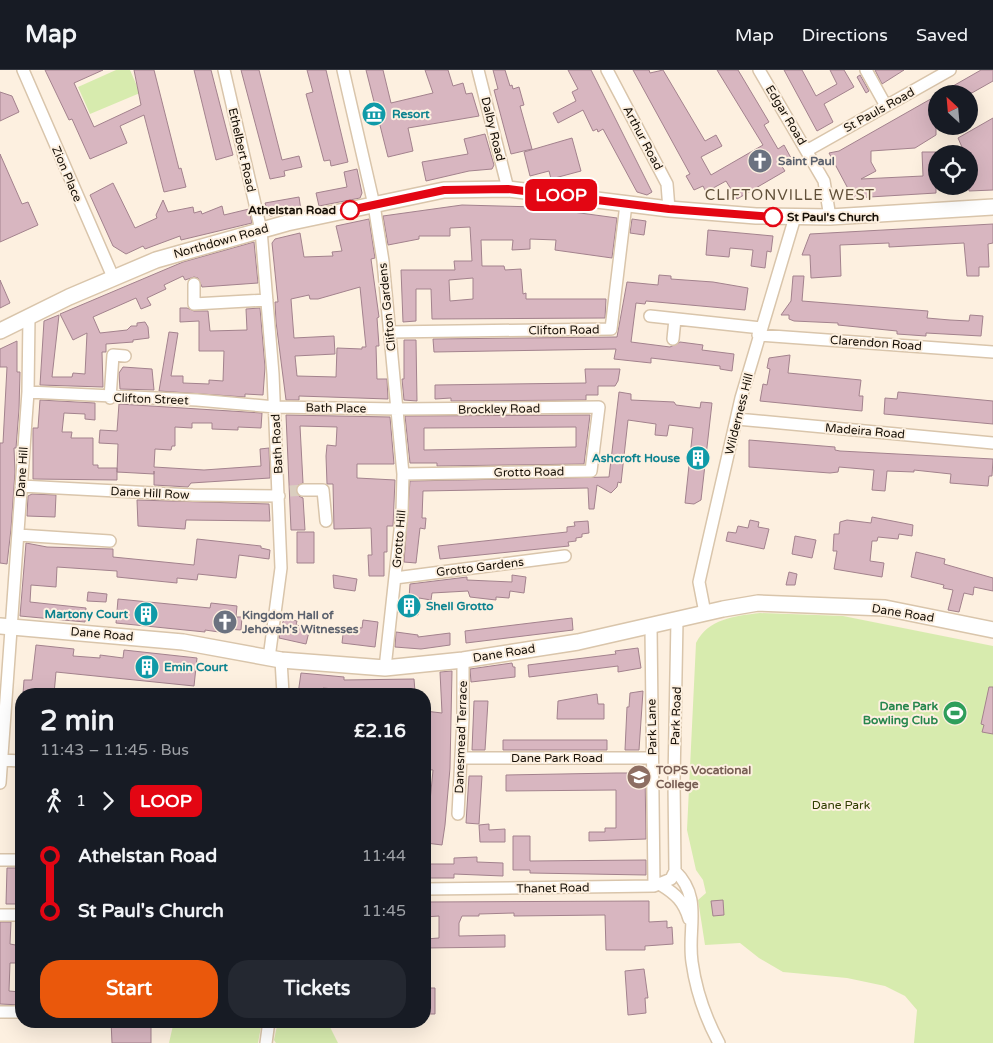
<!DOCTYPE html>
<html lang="en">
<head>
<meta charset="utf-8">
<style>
	:root { --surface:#171b24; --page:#242831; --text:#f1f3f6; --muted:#9ea1a6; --line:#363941; --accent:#ea580c }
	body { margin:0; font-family:"Varela Round",sans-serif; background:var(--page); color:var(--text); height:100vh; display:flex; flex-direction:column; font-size:19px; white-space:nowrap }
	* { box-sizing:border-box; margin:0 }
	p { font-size:16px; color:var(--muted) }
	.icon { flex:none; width:28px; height:28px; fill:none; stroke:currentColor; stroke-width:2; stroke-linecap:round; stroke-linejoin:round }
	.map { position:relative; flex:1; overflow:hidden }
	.drawer { position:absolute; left:15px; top:618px; width:416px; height:340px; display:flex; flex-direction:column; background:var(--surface); border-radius:20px; box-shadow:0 5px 20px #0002 }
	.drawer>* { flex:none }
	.badge { padding:0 10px; border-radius:8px; font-size:18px; line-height:32px }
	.needle { width:32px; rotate:334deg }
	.tools { position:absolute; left:928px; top:15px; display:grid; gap:10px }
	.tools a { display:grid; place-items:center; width:50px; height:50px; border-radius:50%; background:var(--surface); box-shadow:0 5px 20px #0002; font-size:25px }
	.map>.badge { position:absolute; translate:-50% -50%; box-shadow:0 0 0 2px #fff }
	.legs { display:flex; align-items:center; gap:8px; height:55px; padding:0 25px; font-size:16px }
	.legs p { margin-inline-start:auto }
	.headline { display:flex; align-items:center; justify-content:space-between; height:85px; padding:0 25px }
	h1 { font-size:28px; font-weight:800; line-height:38px }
	.action { display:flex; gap:10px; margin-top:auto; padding:10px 25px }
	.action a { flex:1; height:58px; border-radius:20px; background:var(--accent); color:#fff; font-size:20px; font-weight:800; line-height:58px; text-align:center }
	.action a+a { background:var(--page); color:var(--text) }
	ul { padding:0 25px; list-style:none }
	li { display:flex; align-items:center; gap:18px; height:55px; font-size:19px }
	li i { display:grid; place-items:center; width:8px; height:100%; margin:0 6px; background:currentColor }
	li i::after { content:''; width:12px; height:12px; margin:-6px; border:4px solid; border-radius:50%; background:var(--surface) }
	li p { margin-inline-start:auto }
	li:first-child i { background:linear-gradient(#0000 50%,currentColor 0) }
	li:last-child i { background:linear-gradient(currentColor 50%,#0000 0) }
	header { display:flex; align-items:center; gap:30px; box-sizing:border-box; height:70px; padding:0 25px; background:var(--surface); border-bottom:1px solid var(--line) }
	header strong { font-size:24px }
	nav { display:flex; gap:28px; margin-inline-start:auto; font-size:18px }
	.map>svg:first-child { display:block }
	.green { fill:#d7ebae }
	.building { fill:#d8b6c0; stroke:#a3828d; fill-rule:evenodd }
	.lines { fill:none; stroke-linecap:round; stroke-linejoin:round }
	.street-tunnel { stroke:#dacebf; stroke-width:11; stroke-dasharray:11 5.5; stroke-linecap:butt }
	.street-casing { stroke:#d9c5ab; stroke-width:14 }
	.secondary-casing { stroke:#d9c5ab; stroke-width:18 }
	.street { stroke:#fff; stroke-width:11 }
	.secondary { stroke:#fff; stroke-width:15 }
	.line-1-casing { stroke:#fff; stroke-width:11 }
	.line-1 { stroke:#e30613; stroke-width:8 }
	.stop-1-dot { fill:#fff; stroke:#e30613; stroke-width:2.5 }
	.labels { text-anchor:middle; stroke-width:4; stroke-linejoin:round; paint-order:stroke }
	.street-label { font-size:12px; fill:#160f06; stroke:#fdf0e0 }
	.culture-label { font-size:12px; font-weight:bold; fill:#0d838f; stroke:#fdf0e0; text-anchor:start }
	.worship-label { font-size:12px; font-weight:bold; fill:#5b616d; stroke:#fdf0e0; text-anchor:start }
	.stop-label { font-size:12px; font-weight:bold; fill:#160f06; stroke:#fdf0e0; text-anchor:end }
	.leisure-label { font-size:12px; font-weight:bold; fill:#27864d; stroke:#fdf0e0; text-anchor:end }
	.education-label { font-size:12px; font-weight:bold; fill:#785e54; stroke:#fdf0e0; text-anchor:start }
	.park-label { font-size:12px; fill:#2f3d00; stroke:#fdf0e0 }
	.quarter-label { font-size:15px; letter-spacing:1px; fill:#615039; stroke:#fdf0e0 }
</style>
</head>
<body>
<header>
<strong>Map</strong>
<nav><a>Map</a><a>Directions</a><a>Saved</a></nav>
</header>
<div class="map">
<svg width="993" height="973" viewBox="0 0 993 973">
	<rect width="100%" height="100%" fill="#fdf0e0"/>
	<!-- green -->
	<path class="green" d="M 116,0 L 130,0 L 140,23 L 90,44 L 78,17 Z
		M 760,543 L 843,546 L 993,576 L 993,973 L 914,973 L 917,940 L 905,926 L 885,916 L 847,908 L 783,902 L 759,888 L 740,873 L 705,875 L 698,830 L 706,823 L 703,810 L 696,800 L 687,760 L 696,573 C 708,549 734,546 760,543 Z
		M 174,951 L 262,951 L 258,973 L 169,973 Z
		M 278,951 L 327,951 L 338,973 L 276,973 L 274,970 Z"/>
	<!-- building -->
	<path class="building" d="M 45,0 L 103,0 L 74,13 L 94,57 L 141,35 L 134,0 L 154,0 L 179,99 L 181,98 L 186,117 L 164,122 L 144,45 L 120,56 L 127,73 L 90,89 L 72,49 L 69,50 Z
		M 194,0 L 211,0 L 233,85 L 216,90 Z
		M 241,0 L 259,0 L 282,90 L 299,86 L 302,97 L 284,101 L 285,106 L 270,109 Z
		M 307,0 L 326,0 L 348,92 L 331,96 L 330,90 L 324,91 L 306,24 L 313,22 Z
		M 366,0 L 383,0 L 391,33 L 433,23 L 425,0 L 448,0 L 453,16 L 463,13 L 466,24 L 472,23 L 479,46 L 408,58 L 413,81 L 388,87 Z
		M 493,0 L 505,0 L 510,16 L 512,15 L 513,19 L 519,17 L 524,35 L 520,36 L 532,79 L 511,84 L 494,20 L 498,19 Z
		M 568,0 L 591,0 L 652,122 L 647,125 L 637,122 L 603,59 L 598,62 L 597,59 L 593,61 L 583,40 L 558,53 L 553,43 L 576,31 L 572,22 L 578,19 Z
		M 633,0 L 649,0 L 650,3 L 663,0 L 705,71 L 716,65 L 722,76 L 701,87 L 711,105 L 763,75 L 717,0 L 738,0 L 769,52 L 764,55 L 778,79 L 784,75 L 791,88 L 781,95 L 785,101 L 737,129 L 726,111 L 706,122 L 703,116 L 694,120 L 686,106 L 690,104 Z
		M 784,0 L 802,0 L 816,26 L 837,14 L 830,0 L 844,0 L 854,17 L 824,34 L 833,52 L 817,61 Z
		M 875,0 L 904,0 L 882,14 Z
		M 981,0 L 993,0 L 993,11 L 970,24 L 939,24 Z
		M 860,5 L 869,21 L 866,23 L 857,7 Z
		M 0,22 L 12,26 L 19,42 L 0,51 Z
		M 936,26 L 936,65 L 915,78 L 871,81 L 871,92 L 876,101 L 861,109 L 923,106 L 922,82 L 936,82 L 936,123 L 853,128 L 829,83 L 839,81 Z
		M 993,48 L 993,120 L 969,121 L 969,84 L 965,84 L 958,68 Z
		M 485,64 L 494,95 L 492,99 L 469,101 L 426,111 L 422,92 L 468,84 L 464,69 Z
		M 572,68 L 581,101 L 551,109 L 549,101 L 530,106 L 524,82 Z
		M 0,84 L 22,134 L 28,132 L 38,155 L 0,172 Z
		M 357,99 L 362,123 L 360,128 L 319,136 L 316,123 L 347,117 L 344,102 Z
		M 113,113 L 135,158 L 157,148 L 156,145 L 163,130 L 168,142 L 193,137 L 194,143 L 201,141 L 202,144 L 222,136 L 224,145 L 249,139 L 252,153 L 181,170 L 180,166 L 145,179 L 143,176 L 126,184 L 113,176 L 90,125 Z
		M 299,127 L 301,140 L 271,146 L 265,144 L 263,136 L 266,136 L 265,133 Z
		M 462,135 L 536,137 L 617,148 L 612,188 L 555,180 L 556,170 L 530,169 L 530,179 L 512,180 L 513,170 L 481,170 L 482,196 L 504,196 L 505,200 L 521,199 L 523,224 L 526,223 L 526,229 L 606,229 L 605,248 L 432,249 L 431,219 L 416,219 L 416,251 L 403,252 L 401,200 L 455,200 L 454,191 L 472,191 L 470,157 L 450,158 L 450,166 L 419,166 L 419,169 L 388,175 L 383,146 ZM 473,208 L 473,229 L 450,231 L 449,210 Z
		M 369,149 L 375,188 L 371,189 L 379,247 L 377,248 L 379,276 L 376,276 L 377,309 L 387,309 L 388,329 L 299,326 L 299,330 L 286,330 L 276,252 L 275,232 L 278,232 L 272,173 L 275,169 L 300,163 L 304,187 L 333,186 L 332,182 L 342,181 L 336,156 ZM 360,217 L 366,277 L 362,277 L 362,279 L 337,278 L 336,307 L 297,306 L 295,286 L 335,284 L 334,266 L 294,268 L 291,229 L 309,225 L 310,229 L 318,229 Z
		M 632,149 L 646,151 L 644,165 L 630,163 Z
		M 993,154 L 993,173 L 988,174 L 989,197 L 979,197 L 979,206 L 967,206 L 964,173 L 889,177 L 889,173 L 840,175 L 841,206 L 811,208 L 810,185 L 802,185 L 810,164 Z
		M 708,160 L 773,166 L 771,182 L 767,181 L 765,198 L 751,196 L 753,180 L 730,178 L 729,187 L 706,185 Z
		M 254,172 L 258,213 L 202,217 L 198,208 L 194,207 L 185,210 L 183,206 L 164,215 L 166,219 L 147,228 L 151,235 L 141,239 L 136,228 L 93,247 L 100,263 L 127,260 L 131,256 L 137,256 L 137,253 L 145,252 L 148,257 L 149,268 L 133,270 L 133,272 L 106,274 L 106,282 L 102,282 L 103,317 L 40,315 L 44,251 L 59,245 L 52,307 L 72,307 L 73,303 L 85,304 L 87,263 L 73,270 L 60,244 L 183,192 Z
		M 659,205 L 671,206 L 671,209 L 713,212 L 748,218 L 745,240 L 646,231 L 645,234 L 636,233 L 631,272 L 670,277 L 680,272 L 703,275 L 702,280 L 734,284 L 732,301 L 720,299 L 720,296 L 651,288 L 651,293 L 614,289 L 616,279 L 434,282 L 433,269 L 617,267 L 627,212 L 658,215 Z
		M 793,206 L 804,206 L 802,231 L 928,241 L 927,248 L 950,250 L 969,251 L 970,245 L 983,246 L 981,266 L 926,263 L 926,266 L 897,264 L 897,261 L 838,255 L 838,253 L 794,251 L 789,249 L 789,245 L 781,245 L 791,231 Z
		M 0,210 L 10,233 L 0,238 Z
		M 180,238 L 187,238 L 194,241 L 208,241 L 210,261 L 247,260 L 246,239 L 260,238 L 265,297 L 263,325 L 245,324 L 245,327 L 159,321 L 169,262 L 178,263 L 171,306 L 183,306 L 183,313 L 209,314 L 209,310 L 223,311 L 224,281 L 199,281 L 199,251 L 180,252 Z
		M 404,270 L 416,270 L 417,331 L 404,330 L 402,309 L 404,309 Z
		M 17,271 L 17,302 L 20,302 L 19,339 L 16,378 L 14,378 L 15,402 L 11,459 L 7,494 L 0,493 L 0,373 L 3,373 L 7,297 L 0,297 L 0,279 Z
		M 790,285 L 788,303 L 861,310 L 859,326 L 863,326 L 862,341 L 760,331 L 763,314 L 767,315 L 770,299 L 767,298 L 769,288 Z
		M 123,297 L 152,299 L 154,320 L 120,319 L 119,303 Z
		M 585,299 L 620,299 L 618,311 L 615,316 L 598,316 L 598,325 L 586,325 L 586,330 L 451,331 L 451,328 L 435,329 L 435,315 L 586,313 Z
		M 619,322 L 631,324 L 631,330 L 674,332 L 676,335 L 700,338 L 701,332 L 712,333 L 701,430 L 694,434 L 685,433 L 693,358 L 669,355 L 667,366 L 655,365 L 656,354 L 628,350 L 621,413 L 618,412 L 617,417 L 611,423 L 597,415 L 594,439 L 589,439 L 588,418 L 423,421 L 422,448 L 426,448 L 425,459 L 420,458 L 416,493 L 404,492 L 410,411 L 609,407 Z
		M 898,322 L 993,331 L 993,354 L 884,344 L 885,328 L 897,329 Z
		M 40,330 L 95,333 L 95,350 L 85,349 L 85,344 L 64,343 L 62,362 L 72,362 L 71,368 L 93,368 L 93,395 L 98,395 L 98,398 L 117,398 L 117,410 L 33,409 L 33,358 L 38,358 Z
		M 119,334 L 262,343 L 261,358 L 238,357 L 238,360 L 212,359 L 212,353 L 192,353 L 192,358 L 175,357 L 175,376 L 172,376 L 171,380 L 155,379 L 154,397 L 204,400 L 261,396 L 260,379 L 269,378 L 270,408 L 191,413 L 188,417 L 154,415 L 154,401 L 154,404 L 117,402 L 118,374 L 99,373 L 100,360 L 117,361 Z
		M 286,345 L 390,347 L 394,394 L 357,394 L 357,408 L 395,410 L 393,456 L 387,456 L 387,482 L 384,482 L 384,506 L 369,506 L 368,485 L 372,485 L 371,458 L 334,459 L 333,414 L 327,414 L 326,386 L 327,375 L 336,376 L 337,357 L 300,356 L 303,413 L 297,416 L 296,420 L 299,426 L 303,428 L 305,460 L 291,460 Z
		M 590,345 L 584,394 L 437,396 L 437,393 L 410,393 L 405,346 ZM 576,357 L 576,377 L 424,380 L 424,358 Z
		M 749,370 L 835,377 L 835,380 L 840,381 L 993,389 L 992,406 L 989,406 L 988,416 L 950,413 L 951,404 L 914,400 L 914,402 L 887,401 L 885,421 L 872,420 L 874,400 L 839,397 L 838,402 L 830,403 L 749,397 Z
		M 32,424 L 56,425 L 55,447 L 27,446 L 28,426 Z
		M 137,430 L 269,434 L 270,451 L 186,450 L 185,459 L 138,456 Z
		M 872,447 L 913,455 L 912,466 L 899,464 L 898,469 L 878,467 L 877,471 L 872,471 L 870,491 L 884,493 L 882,507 L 834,499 L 837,481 L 833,481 L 834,464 L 839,464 L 840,452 L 847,450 L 871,453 Z
		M 750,450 L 759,452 L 758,457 L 769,459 L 764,479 L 726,471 L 728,462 L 736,463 L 738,456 L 748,458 Z
		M 588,451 L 589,463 L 582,464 L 582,467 L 576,468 L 576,471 L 568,472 L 569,476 L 440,489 L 438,476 L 567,462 L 567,457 L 575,456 L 574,452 Z
		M 297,462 L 314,462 L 314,493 L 297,493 Z
		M 795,466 L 816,470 L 812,488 L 792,484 Z
		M 197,469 L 261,476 L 261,478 L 270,480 L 269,489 L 239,485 L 236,508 L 198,504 L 197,510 L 177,508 L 177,513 L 117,507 L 117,501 L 57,497 L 56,517 L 31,515 L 30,532 L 86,538 L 85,552 L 20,546 L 26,473 L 47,477 L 113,479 L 113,487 L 194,495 Z
		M 916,482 L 945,489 L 944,494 L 993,508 L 993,521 L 974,517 L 973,525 L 964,523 L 959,542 L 948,540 L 953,520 L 943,518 L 944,515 L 911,507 Z
		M 789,502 L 797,504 L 795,515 L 786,515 Z
		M 333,505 L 357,509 L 355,521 L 334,518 Z
		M 512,505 L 526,507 L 524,523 L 510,521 L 509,528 L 496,527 L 496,530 L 470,527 L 468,521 L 432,523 L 431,530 L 419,528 L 418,545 L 399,543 L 400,528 L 409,528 L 410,514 L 467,507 L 467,510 L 512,512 Z
		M 88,522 L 107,524 L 106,532 L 87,531 Z
		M 118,529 L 210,538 L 211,533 L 237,536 L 236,547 L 242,547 L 241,560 L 227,559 L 226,563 L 205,560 L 205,562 L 116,553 Z
		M 284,548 L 297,551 L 296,555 L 310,558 L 306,574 L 279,568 Z
		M 572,548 L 573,560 L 466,573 L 465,561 Z
		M 363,550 L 378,552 L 375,577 L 342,573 L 344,556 L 362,558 Z
		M 396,562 L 418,565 L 418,567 L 450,563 L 450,575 L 421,579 L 395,577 Z
		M 36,575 L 74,579 L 73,586 L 100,588 L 100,585 L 123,588 L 124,580 L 197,588 L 194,616 L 56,602 L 54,624 L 23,624 L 24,610 L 32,610 Z
		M 638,578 L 641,598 L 618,602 L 618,596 L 529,607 L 528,595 L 616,584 L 615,581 Z
		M 512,593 L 513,597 L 515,597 L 515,607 L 471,612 L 470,599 Z
		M 452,601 L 450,698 L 445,755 L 442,775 L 426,773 L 433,700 L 425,699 L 425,641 L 442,643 L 440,602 Z
		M 301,603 L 344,607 L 344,610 L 414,609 L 415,622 L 345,624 L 345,620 L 323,618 L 322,624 L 298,624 Z
		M 989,617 L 993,617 L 993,664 L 982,662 L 984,655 L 981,654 Z
		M 643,621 L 639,680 L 625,680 L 627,637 L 629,637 L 630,623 Z
		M 597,624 L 598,634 L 604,634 L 604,649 L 557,649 L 558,631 Z
		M 474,631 L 488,631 L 485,680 L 472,680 Z
		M 503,670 L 607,670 L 607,680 L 503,680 Z
		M 616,703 L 645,703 L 646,769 L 589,771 L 589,762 L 605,762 L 605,758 L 616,758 L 616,720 L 506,721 L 506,705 Z
		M 469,706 L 482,706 L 479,754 L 466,753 Z
		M 489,754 L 489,760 L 505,759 L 505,772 L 480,772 L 479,755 Z
		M 513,766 L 530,766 L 530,791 L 646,790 L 646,805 L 530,803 L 530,800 L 513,800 Z
		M 477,787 L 477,792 L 503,793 L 503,806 L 454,804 L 454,808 L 425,808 L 425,794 L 454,794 L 454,788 Z
		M 7,798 L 18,798 L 18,819 L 21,819 L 21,834 L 6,834 Z
		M 723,830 L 724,845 L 713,846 L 711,831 Z
		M 649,831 L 649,852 L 667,851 L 667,858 L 672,857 L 673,874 L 645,876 L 645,880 L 606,880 L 605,845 L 514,846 L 514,843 L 479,844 L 479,846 L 462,846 L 459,853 L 459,866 L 505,865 L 505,877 L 425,878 L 425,869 L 439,868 L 439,846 L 425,847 L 425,832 Z
		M 0,852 L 11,852 L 10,874 L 21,876 L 21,893 L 10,893 L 9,921 L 21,922 L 21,935 L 0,934 Z
		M 644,899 L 648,928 L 645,928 L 646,943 L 628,945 L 625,901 Z
		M 425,918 L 435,918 L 435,944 L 425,944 Z
		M 111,951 L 151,951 L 151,973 L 112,973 Z"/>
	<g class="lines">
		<!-- street-tunnel -->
		<path class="street-tunnel" d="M 290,421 L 303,420"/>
		<defs>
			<path id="street" d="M 23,0 L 113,207
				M 224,0 L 261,160 L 273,304 L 281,498 L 269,588
				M 343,0 L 374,135 L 383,191 L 403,404 L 402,442 L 385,598
				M 478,0 L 508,119
				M 607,0 L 667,114 L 669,139
				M 759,0 L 824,111 L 830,147
				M 866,0 L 886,36
				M 808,80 L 950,0
				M 194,214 L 194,234 L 267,230
				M 650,246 L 761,258
				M 390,262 L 611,259 L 626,134
				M 758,265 L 993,282
				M 673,269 L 675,249
				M 28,322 L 197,330 L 275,337 L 398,339 L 599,337 L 591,401 L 403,404
				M 110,328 L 113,285 L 125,286
				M 737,349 L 993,373
				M 21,416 L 193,425 L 279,426
				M 303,420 L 323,420 L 326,451
				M 18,465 L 110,471
				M 395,508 L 565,486
				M 705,543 L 699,512 L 706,481 L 741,328 L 795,147
				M 651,557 L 654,816
				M 281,590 L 283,624
				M 461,688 L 652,688
				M 2,690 L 21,691
				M 0,713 L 28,322 L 29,246
				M 458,744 L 463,648 L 463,590
				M 0,790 L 21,790
				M 675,801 C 703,828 687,858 692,892 C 696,921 705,947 719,973
				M 661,815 C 676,824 684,832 689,849
				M 425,819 L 654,816 L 671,809 L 675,801 L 674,711 L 677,550
				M 0,845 L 21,845
				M 0,942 L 21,942
				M 266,973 L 269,951"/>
			<path id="secondary" d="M 0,261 L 69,227 L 156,190 L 287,153 L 444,120 L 508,119 L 669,139 L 756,146 L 830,147 L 993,137
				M 0,556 L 183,572 L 281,590 L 385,598 L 463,590 L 578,572 L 723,539 L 758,533 L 885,538 L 993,560"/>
		</defs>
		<!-- street casing -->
		<use href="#street" class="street-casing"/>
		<!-- secondary casing -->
		<use href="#secondary" class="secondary-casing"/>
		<!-- street -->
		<use href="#street" class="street"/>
		<!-- secondary -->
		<use href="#secondary" class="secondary"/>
	</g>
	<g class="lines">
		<defs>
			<path id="line-1" d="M 350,140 L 444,120 L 508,119 L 669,139 L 773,147"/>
		</defs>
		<!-- line-1 casing -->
		<use href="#line-1" class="line-1-casing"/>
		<!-- line-1 -->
		<use href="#line-1" class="line-1"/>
	</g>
	<!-- icons -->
	<defs>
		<symbol id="museum-disc" viewBox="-11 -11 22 22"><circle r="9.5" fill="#0f9aa8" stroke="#fdf0e0"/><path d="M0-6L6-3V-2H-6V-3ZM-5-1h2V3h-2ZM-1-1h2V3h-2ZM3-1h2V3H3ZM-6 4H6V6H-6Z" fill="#fff"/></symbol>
		<symbol id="church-disc" viewBox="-11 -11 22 22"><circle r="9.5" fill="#6b7280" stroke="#fdf0e0"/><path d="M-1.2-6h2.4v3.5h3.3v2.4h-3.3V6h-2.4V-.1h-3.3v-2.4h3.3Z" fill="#fff"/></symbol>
		<symbol id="building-disc" viewBox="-11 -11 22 22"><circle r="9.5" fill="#0f9aa8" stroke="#fdf0e0"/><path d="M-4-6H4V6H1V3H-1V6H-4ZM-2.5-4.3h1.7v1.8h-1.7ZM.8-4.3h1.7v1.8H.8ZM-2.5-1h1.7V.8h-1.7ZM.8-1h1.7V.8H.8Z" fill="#fff"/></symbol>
		<symbol id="stadium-disc" viewBox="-11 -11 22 22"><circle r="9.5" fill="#2e9e5b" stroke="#fdf0e0"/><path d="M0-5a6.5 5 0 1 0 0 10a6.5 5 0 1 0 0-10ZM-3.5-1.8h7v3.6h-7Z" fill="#fff"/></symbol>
		<symbol id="university-disc" viewBox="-11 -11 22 22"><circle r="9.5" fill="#8d6e63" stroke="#fdf0e0"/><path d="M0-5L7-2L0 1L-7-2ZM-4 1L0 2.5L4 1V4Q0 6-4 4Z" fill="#fff"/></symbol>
	</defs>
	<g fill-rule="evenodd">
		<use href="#museum-disc" x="360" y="30" width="28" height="28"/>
		<use href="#church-disc" x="746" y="77" width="28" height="28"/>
		<use href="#building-disc" x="684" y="374" width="28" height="28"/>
		<use href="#building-disc" x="395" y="522" width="28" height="28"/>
		<use href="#building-disc" x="132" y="530" width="28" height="28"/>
		<use href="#church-disc" x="211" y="538" width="28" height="28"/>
		<use href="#building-disc" x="133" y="583" width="28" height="28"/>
		<use href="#stadium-disc" x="941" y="629" width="28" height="28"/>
		<use href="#university-disc" x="625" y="693" width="28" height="28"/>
	</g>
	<!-- markers -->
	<g class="stop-1-dot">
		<circle cx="350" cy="140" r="9"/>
		<circle cx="773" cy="147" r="9"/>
	</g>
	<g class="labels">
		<!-- street labels -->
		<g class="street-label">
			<text transform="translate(879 40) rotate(-29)" y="4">St Pauls Road</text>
			<text transform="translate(786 45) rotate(59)" y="4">Edgar Road</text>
			<text transform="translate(493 59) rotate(76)" y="4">Dalby Road</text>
			<text transform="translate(643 68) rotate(62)" y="4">Arthur Road</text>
			<text transform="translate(242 80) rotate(77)" y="4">Ethelbert Road</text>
			<text transform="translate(67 104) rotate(67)" y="4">Zion Place</text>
			<text transform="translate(221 171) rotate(-16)" y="4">Northdown Road</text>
			<text transform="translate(387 237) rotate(-96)" y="4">Clifton Gardens</text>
			<text transform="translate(564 260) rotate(-1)" y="4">Clifton Road</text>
			<text transform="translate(876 273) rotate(4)" y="4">Clarendon Road</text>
			<text transform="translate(151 329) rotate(2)" y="4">Clifton Street</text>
			<text transform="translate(336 338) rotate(1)" y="4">Bath Place</text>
			<text transform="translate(499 339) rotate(-1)" y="4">Brockley Road</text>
			<text transform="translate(739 344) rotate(-76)" y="4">Wilderness Hill</text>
			<text transform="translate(865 361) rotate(5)" y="4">Madeira Road</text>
			<text transform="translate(277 374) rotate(-93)" y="4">Bath Road</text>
			<text transform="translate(22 402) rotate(-86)" y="4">Dane Hill</text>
			<text transform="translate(529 402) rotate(-1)" y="4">Grotto Road</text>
			<text transform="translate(150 423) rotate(3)" y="4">Dane Hill Row</text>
			<text transform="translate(399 469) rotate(-85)" y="4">Grotto Hill</text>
			<text transform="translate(480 497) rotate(-7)" y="4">Grotto Gardens</text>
			<text transform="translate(903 543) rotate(9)" y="4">Dane Road</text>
			<text transform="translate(102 564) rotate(5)" y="4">Dane Road</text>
			<text transform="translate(504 583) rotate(-9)" y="4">Dane Road</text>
			<text transform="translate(676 646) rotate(-88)" y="4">Park Road</text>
			<text transform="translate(652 657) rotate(-91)" y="4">Park Lane</text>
			<text transform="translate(461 667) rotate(-88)" y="4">Danesmead Terrace</text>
			<text x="557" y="692">Dane Park Road</text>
			<text transform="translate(553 818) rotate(-1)" y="4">Thanet Road</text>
		</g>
		<!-- culture labels -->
		<g class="culture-label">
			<text x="392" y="48">Resort</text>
			<text x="680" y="392" text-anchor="end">Ashcroft House</text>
			<text x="426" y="540">Shell Grotto</text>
			<text x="128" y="548" text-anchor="end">Martony Court</text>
			<text x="164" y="601">Emin Court</text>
		</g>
		<!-- worship labels -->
		<g class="worship-label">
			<text x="778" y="95">Saint Paul</text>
			<text x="242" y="549">Kingdom Hall of<tspan x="242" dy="14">Jehovah's Witnesses</tspan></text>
		</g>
		<!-- stop labels -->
		<g class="stop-label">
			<text x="336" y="144">Athelstan Road</text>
			<text x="787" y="151" text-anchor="start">St Paul's Church</text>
		</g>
		<!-- leisure labels -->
		<g class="leisure-label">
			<text x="938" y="640">Dane Park<tspan x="938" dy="14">Bowling Club</tspan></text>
		</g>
		<!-- education labels -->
		<g class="education-label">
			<text x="656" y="704">TOPS Vocational<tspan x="656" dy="14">College</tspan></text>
		</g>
		<!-- park labels -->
		<g class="park-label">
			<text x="841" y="739">Dane Park</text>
		</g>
		<!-- quarter labels -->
		<g class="quarter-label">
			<text x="790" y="130">CLIFTONVILLE WEST</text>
		</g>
	</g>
</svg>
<div class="tools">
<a><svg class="needle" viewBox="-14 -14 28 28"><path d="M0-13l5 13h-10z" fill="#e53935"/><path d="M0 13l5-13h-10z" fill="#9ea1a6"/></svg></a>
<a><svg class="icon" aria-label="locate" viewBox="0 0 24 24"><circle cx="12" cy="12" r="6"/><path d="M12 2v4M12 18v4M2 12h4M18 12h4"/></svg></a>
</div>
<b class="badge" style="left:561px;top:125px;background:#e30613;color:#fff">LOOP</b>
<section class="drawer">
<div class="headline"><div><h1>2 min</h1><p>11:43 – 11:45 · Bus</p></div><b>£2.16</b></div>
<div class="legs"><svg class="icon" aria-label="walk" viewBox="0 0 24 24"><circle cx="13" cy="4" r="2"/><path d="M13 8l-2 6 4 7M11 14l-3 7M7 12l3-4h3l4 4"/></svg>1<svg class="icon" aria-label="forward" viewBox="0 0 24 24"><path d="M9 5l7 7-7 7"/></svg><b class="badge" style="background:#e30613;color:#fff">LOOP</b></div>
<ul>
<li><i style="color:#e30613"></i><b>Athelstan Road</b><p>11:44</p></li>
<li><i style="color:#e30613"></i><b>St Paul's Church</b><p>11:45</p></li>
</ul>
<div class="action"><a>Start</a><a>Tickets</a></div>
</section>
</div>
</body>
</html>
